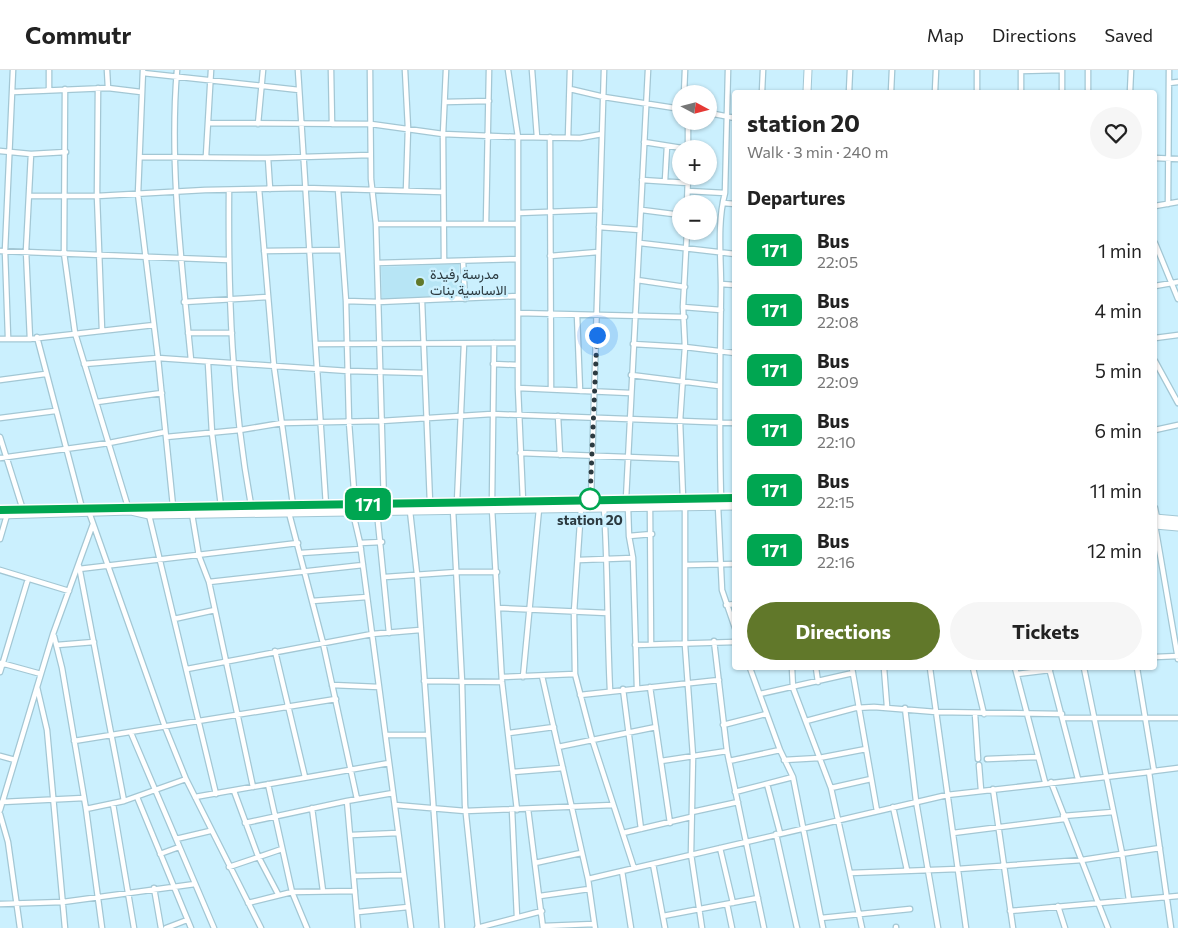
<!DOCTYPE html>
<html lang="en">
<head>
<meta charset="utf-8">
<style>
	:root { --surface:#fff; --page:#f6f6f6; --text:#222; --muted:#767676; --line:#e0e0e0; --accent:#61782a }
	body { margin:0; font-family:Commissioner,Vazirmatn,sans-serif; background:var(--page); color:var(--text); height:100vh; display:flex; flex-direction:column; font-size:19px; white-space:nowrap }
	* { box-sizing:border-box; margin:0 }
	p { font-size:16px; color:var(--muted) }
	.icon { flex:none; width:28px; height:28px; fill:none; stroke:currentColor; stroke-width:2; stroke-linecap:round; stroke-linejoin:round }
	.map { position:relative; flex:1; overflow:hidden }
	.side { position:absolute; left:732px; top:20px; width:425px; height:580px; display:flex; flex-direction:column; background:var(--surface); border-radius:5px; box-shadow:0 1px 4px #0004 }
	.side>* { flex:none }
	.badge { padding:0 10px; border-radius:8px; font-size:18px; line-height:32px }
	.needle { width:32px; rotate:97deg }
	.fabs { position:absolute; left:672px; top:15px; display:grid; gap:10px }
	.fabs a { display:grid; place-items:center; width:45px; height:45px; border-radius:50%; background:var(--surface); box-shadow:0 1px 4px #0004; font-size:25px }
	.you { position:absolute; width:25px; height:25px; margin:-12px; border:4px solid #fff; border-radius:50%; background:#1a73e8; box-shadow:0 0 0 8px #1a73e833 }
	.map>.badge { position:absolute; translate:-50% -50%; box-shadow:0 0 0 2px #fff }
	h2 { padding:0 15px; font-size:19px; line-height:45px }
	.round { display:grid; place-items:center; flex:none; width:52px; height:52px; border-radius:26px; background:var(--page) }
	.overview { display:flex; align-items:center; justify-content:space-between; height:85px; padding:0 15px }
	h1 { font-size:24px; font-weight:700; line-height:38px }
	.action { display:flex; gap:10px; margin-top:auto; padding:10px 15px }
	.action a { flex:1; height:58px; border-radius:30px; background:var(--accent); color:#fff; font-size:20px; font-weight:700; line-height:58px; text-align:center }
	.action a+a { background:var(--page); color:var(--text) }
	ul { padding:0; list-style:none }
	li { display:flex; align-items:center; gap:15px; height:60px; padding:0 15px }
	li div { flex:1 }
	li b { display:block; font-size:19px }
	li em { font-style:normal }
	li .badge { min-width:55px; font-weight:700; text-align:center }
	header { display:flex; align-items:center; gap:30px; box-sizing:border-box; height:70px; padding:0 25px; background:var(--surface); border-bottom:1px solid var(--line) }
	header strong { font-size:24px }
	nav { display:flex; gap:28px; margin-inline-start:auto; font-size:18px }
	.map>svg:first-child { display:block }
	.built { fill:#b7e5f5 }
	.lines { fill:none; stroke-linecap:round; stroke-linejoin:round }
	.street-casing { stroke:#a3c7d4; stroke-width:7 }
	.secondary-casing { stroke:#a3c7d4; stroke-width:9 }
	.street { stroke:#fff; stroke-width:4.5 }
	.secondary { stroke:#fff; stroke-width:7 }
	.line-casing { stroke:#fff; stroke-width:11 }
	.line { stroke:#00a651; stroke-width:8 }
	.walk { stroke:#2c3a40; stroke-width:5; stroke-dasharray:0 9 }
	.poi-dot { fill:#61782a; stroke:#cbf0fe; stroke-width:2 }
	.stop-dot { fill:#fff; stroke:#00a651; stroke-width:2.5 }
	.labels { text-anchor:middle; stroke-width:5; stroke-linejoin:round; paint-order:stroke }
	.poi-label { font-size:14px; fill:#2c3a40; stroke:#cbf0fe; text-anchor:start }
	.stop-label { font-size:14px; font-weight:bold; fill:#2c3a40; stroke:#cbf0fe }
</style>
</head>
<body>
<header>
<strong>Commutr</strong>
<nav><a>Map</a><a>Directions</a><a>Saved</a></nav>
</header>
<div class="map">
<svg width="1178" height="858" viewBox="0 0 1178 858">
	<rect width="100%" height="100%" fill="#cbf0fe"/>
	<!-- built -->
	<path class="built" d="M 459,194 L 460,227 L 382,230 L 381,197 Z"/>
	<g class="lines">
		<defs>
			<path id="street" d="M 107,0 L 108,18
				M 143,0 L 138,124 L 158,288 L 173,436
				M 177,0 C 169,96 182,195 191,290
				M 298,0 C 306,145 317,290 326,435
				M 331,0 L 332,54
				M 370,0 L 371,109 L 376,154 L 384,434
				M 405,0 L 408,58 L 406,121
				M 508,0 L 518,67 L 518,318 L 523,431
				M 532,0 L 537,67
				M 977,0 L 977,22
				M 1062,0 L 1062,22
				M 1021,1 L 1062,0
				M 143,3 L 299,20
				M 1169,13 L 1178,12
				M 98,18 L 97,126 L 102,260
				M 65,19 L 64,183 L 75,263 L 128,437
				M 570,19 L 604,27 L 681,39
				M 49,20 L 49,0
				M 13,22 L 108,18 L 141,22
				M 762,22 L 763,0
				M 849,22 L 850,0
				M 891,22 L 892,0
				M 935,22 L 936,0
				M 1021,22 L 1021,0
				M 1088,22 L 1088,0
				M 1130,22 L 1131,0
				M 684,24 L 685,0
				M 445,32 L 489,31
				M 709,43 L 735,48
				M 209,53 L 371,54 L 443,64 L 518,67 L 580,68 L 602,64
				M 258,54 L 263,0
				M 550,67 L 551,319
				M 568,68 L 570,0
				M 644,72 L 688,79 L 688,51
				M 0,81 L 31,84 L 66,82
				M 206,86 L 211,0
				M 141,87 L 268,88 L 370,85
				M 268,88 L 270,119
				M 1155,88 L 1178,89
				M 642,110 L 688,113
				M 665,111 L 667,76
				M 259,119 L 274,296 L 293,435
				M 338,119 L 346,231 L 349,352 L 355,434 L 353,443 L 360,473 L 411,858
				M 229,120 C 228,225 232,331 251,435
				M 688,121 L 725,123
				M 30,126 L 97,126 L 205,120 L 305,118 L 443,122
				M 723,133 L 735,134
				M 687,134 L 688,106
				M 1168,134 L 1169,0
				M 1155,136 L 1178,132
				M 642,140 L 681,145
				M 518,143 L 600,140
				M 376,154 L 518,154
				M 486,154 L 489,0
				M 599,157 L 640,160
				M 640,173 L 735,184
				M 1155,173 L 1178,229
				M 0,181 L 228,190
				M 264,181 L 342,180
				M 550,186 L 598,182
				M 444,191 L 443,64 L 446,0
				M 463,191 L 465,229
				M 377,193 L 517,189
				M 637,210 L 685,217
				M 721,214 L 735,215
				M 1155,216 L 1178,212
				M 346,231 L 378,232 L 517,226
				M 422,231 L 430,433
				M 184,232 L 268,227
				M 683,237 L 721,240
				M 518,243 L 685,247
				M 577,245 L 580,321
				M 188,263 L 232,263
				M 8,267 L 5,181 L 13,0
				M 37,267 L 82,438 L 89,442 L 165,657 L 186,709 L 261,858
				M 1155,268 L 1178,265
				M 0,269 L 30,269 L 154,255
				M 30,269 L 26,181 L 31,84
				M 317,274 L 518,273
				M 633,274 L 685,277 L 735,283
				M 1155,291 L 1178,333
				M 208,293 L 212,363 L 221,436
				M 84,294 L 158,288 L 348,301 L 424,303
				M 493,294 L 518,295
				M 631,305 L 719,316
				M 0,310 L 45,304
				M 518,318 L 630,323
				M 97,332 L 162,323
				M 558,346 L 560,385
				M 0,348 L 55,341
				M 1155,360 L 1178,355
				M 0,367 L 23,440
				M 166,367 L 240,360 L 282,353 L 381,351 L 492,344 L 735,353
				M 520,383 L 681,389
				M 0,388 L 109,373 L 165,362
				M 683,428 L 680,351 L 685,277 L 683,237 L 687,161
				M 721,428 C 719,358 720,288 721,218 C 721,187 717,153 725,123 L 728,0
				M 591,429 L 604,0
				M 626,429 L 648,0
				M 457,432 L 464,274
				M 492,432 L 494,273
				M 685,436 L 685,575 L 693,686 L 691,784 L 702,858
				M 718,436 L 722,520 L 735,558
				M 628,437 L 629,466 L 633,488 L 637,618
				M 650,437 L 651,574
				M 581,438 L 574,542 L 575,604 L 592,669 L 634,798
				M 604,438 C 608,498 607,559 610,620
				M 1155,438 L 1157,448
				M 492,439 L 502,612 L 517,740
				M 453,440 L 462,612 L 465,735 L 478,858
				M 410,441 L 417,504 L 442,858
				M 377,442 L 389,563
				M 289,443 L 323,573 L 357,729
				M 192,444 L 199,486 L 209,512 L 253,717
				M 149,445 L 216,724
				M 1155,455 L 1178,589
				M 629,466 L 652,464
				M 0,469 L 7,445
				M 360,473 L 382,472
				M 301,483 L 361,479
				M 579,490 L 633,488
				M 685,495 L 735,494
				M 79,496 L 124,731
				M 79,499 L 298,473
				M 0,500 L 69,521
				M 385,507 L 457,502 L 497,502
				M 209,512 L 363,495
				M 312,531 L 367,527
				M 726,535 L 735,534
				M 498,538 L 607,543
				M 174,549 L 215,540
				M 54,566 L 62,598 L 86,739 L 102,858
				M 714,571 L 727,681 L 764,858
				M 57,575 L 94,572
				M 635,575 L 735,572
				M 275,581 L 305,707
				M 1155,587 L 1178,586
				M 1,593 L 41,604
				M 750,598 L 780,680 L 793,707 L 823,858
				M 792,598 L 793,618 L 831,718 L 862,858
				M 816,598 L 818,612
				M 852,598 L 877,741
				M 884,598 L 887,636
				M 930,598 L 966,858
				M 973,598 L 984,644
				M 1015,598 L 1045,712
				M 1049,598 L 1078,709
				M 1084,598 L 1122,783 L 1129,830
				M 1137,598 L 1154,701 L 1149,702 L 1171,858
				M 187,599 L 372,564 L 420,560
				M 0,602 L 28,509
				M 1017,604 L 1050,600
				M 542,606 L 588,809 L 595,858
				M 502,607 L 575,604
				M 523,607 L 539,439
				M 424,611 L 502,612
				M 332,615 L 379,617
				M 37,617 L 47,660 L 65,858
				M 650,617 L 670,753
				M 623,619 L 641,759
				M 760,624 L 853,603
				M 580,625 L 719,610
				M 905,638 L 916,731 L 938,858
				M 975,644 L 978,689
				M 1063,648 L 1178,648
				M 806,651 L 855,638 L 874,637 L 936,642 L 1062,644
				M 723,655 L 766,644
				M 131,663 L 214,858
				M 509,663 L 554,657
				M 386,665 L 427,665
				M 74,671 L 336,629
				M 558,677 L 656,657
				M 0,686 L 15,690
				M 987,689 L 1038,687
				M 784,690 L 819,688 L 866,679
				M 661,691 L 727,681
				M 729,691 L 780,680
				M 979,695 L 981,720
				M 1154,701 L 1178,698
				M 513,702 L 563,698
				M 1051,712 L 1108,858
				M 268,714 L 292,822 L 307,858
				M 767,714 L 780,763
				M 831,718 L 871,709
				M 993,719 L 1013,858
				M 234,721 L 258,786 L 278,824
				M 735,722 L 793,707
				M 137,727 L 191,858
				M 195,727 L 389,693
				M 347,731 L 358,858
				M 2,732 L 84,728
				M 113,734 L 134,858
				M 395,735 L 465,741 L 613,735
				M 893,737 L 907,800
				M 312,738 L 323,821
				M 86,739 L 124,731 L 186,709
				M 528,739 L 543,858
				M 0,740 L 53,564 L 93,454
				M 512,740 L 517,847
				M 692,742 L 738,732
				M 0,744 L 8,772 L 20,858
				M 1063,746 L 1113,742
				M 245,753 L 347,731 L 393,723
				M 623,763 L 691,747
				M 953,763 L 1064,749
				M 776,764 L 797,858
				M 351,765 L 398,763
				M 176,769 L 210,761
				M 720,778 L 733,833
				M 160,784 L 179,777
				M 535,793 L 581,783
				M 653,794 L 665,858
				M 229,797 L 282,779
				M 622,801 L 631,858
				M 850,803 L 958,799 L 1082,790 L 1160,778
				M 354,806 L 403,805
				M 588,809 L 947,725 L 1149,702
				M 154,818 L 161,858
				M 540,826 L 589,819
				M 248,833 L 292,822 L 355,821
				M 0,834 L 63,832 L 195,814
				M 727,834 L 732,858
				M 1058,836 L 1065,858
				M 1010,841 L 1178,826
				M 358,842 L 408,837
				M 663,846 L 758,828
				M 821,848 L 910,839
				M 543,856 L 594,854
				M 896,857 L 896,858
				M 166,858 L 187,850
				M 477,858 L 542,841"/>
			<path id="secondary" d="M 807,22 L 808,0
				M 125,437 L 735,428
				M 0,445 L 131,441 L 149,445 L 735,436
				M 1155,448 L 1178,450
				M 1155,455 L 1178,457"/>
		</defs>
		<!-- street casing -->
		<use href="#street" class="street-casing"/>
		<!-- secondary casing -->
		<use href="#secondary" class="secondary-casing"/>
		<!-- street -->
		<use href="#street" class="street"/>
		<!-- secondary -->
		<use href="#secondary" class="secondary"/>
	</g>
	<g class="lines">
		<defs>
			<path id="line" d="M 0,440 L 735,428"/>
		</defs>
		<!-- line casing -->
		<use href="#line" class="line-casing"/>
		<!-- line -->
		<use href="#line" class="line"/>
		<!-- walk -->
		<path class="walk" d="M 590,429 L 597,265"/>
	</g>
	<!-- markers -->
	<circle class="poi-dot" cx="420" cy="212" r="5"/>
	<circle class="stop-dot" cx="590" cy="429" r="10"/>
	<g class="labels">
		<!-- poi labels -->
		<g class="poi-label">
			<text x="430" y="209">مدرسة رفيدة<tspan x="430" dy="16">الاساسية بنات</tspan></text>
		</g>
		<!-- stop labels -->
		<g class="stop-label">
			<text x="590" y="455">station 20</text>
		</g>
	</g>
</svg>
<div class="fabs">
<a><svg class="needle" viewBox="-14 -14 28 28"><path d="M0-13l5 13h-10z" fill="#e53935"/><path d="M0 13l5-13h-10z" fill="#767676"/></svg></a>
<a>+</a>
<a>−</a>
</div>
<div class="you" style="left:597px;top:265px"></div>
<b class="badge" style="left:368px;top:434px;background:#00a651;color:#fff">171</b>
<section class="side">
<div class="overview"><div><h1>station 20</h1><p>Walk · 3 min · 240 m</p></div><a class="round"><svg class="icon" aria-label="heart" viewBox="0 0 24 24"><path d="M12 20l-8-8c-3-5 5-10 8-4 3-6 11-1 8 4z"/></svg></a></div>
<h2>Departures</h2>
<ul>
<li><span class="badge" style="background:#00a651;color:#fff">171</span><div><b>Bus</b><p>22:05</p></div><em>1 min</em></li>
<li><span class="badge" style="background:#00a651;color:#fff">171</span><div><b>Bus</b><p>22:08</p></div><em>4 min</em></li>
<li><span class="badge" style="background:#00a651;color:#fff">171</span><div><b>Bus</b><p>22:09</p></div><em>5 min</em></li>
<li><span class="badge" style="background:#00a651;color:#fff">171</span><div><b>Bus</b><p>22:10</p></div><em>6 min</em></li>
<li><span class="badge" style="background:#00a651;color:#fff">171</span><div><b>Bus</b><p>22:15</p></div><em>11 min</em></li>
<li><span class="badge" style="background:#00a651;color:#fff">171</span><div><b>Bus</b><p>22:16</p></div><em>12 min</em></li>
</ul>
<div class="action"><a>Directions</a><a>Tickets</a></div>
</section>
</div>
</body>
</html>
